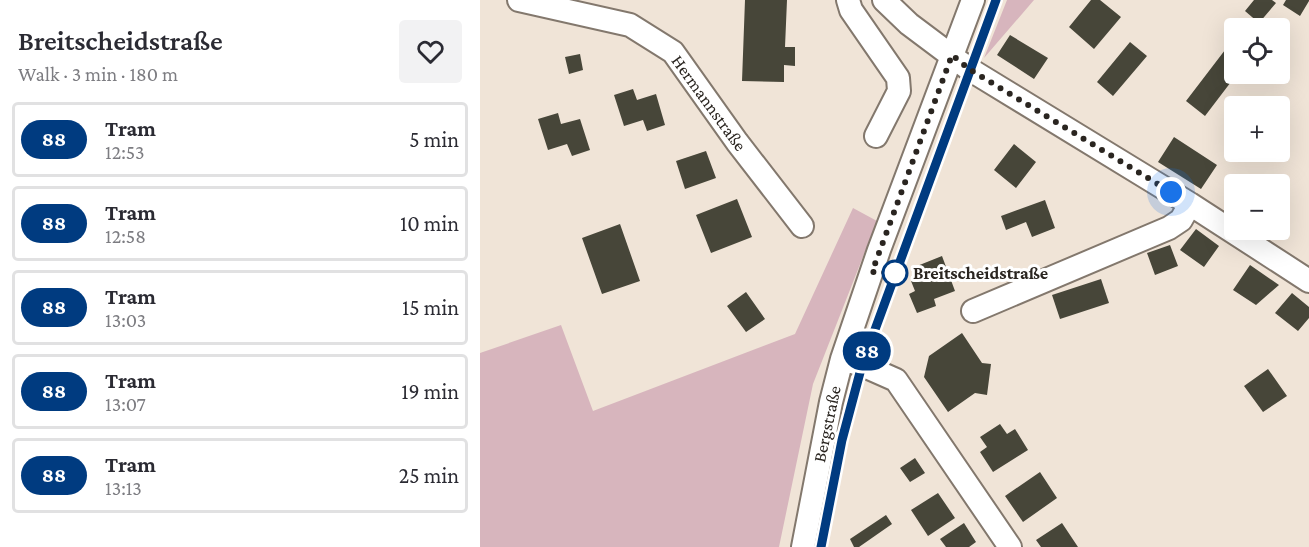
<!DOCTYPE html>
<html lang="en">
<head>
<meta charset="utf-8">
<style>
	:root { --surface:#fff; --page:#f2f2f3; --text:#2b2b33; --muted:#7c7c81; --line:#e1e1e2 }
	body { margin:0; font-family:"Crimson Pro",serif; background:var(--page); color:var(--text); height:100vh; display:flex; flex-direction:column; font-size:22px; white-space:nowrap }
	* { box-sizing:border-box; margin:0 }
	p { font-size:20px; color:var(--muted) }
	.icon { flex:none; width:33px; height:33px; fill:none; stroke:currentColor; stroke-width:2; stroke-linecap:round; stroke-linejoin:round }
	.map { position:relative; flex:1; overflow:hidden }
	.side { display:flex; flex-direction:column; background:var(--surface); width:480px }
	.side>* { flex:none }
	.badge { padding:0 12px; border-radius:20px; font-size:21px; line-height:39px }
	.controls { position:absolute; left:744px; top:18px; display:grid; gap:12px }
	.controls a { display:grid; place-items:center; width:66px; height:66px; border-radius:6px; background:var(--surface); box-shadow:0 6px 24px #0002; font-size:30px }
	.you { position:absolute; width:30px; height:30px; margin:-15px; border:4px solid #fff; border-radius:50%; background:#1a73e8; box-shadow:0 0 0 9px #1a73e833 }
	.map>.badge { position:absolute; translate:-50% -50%; box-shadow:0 0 0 3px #fff }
	.round { display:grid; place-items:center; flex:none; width:63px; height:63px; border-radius:6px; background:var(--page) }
	.headline { display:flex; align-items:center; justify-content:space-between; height:102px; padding:0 18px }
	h1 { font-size:28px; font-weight:600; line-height:45px }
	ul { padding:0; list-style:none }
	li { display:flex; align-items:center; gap:18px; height:75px; margin:0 12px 9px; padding:0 6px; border:3px solid var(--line); border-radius:6px }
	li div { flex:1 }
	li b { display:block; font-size:22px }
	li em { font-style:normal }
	li .badge { min-width:66px; font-weight:700; text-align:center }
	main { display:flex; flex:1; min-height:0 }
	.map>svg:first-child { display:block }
	.green { fill:#d7b5bd }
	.building { fill:#474639 }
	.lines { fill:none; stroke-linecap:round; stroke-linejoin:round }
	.minor-casing { stroke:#83786d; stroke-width:26 }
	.minor { stroke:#fff; stroke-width:22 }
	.tram { stroke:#413b35; stroke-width:1.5 }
	.line-casing { stroke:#fff; stroke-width:14 }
	.line { stroke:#003b80; stroke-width:9 }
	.walk { stroke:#2a2520; stroke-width:6; stroke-dasharray:0 10.8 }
	.stop-dot { fill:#fff; stroke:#003b80; stroke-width:3 }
	.labels { text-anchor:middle; stroke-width:6; stroke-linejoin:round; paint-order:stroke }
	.street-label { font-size:18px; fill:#2a2520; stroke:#fff }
	.stop-label { font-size:18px; font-weight:bold; fill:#2a2520; stroke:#fff; text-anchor:start }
</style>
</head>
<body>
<main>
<section class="side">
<div class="headline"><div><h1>Breitscheidstraße</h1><p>Walk · 3 min · 180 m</p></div><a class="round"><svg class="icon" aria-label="heart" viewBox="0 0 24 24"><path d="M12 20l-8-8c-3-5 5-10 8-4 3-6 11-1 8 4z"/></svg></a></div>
<ul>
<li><span class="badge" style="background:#003b80;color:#fff">88</span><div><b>Tram</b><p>12:53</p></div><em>5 min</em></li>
<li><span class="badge" style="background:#003b80;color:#fff">88</span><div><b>Tram</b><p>12:58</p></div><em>10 min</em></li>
<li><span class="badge" style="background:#003b80;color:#fff">88</span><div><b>Tram</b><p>13:03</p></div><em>15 min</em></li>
<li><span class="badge" style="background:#003b80;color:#fff">88</span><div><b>Tram</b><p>13:07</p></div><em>19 min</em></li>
<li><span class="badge" style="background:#003b80;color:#fff">88</span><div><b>Tram</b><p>13:13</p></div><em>25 min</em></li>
</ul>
</section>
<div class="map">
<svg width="829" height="547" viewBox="0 0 829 547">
	<rect width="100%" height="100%" fill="#f0e4d7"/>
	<!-- green -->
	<path class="green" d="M 527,0 L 554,0 L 504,58 Z
		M 373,208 L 397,221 L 333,384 L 299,547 L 0,547 L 0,353 L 81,325 L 113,411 L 315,334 Z"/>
	<!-- building -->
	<path class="building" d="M 265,0 L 307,0 L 305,47 L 315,47 L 315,66 L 304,65 L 304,82 L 262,81 Z
		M 611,0 L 620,0 L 641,17 L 614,49 L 589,27 Z
		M 774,0 L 792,0 L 796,3 L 779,23 L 765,11 Z
		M 806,0 L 829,0 L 829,1 L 820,16 L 803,5 Z
		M 530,35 L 568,58 L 554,79 L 517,55 Z
		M 650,42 L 667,56 L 633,96 L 617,82 Z
		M 745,50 L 754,57 L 754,74 L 757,74 L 725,116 L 706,101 Z
		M 100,54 L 103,70 L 89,74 L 85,57 Z
		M 153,89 L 157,100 L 176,94 L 185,125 L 167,131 L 163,120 L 144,126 L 134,95 Z
		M 78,113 L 81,124 L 100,119 L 110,150 L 92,156 L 87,144 L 68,150 L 58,119 Z
		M 694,137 L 737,165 L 721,189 L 678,162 Z
		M 534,144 L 556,162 L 536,188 L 514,170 Z
		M 226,151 L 236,178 L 205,189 L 196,161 Z
		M 754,185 L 754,207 L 744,201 Z
		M 257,199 L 272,237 L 231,253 L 216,215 Z
		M 565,200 L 575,228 L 552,237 L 546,222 L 526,230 L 521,216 Z
		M 140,224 L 160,281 L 122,294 L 102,238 Z
		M 716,229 L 739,246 L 724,267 L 700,250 Z
		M 690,245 L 698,266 L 675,275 L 667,253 Z
		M 462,256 L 475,291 L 454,299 L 456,306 L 437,313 L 429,294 L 435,291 L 431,281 L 436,279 L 432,268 Z
		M 770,265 L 799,285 L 776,305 L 753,290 Z
		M 621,279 L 629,303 L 580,319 L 572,295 Z
		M 266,292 L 285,319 L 266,332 L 247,306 Z
		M 812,293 L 829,307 L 829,318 L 818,331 L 795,313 Z
		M 482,333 L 502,363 L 511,364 L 507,395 L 495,393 L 468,412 L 444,377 L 449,356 Z
		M 788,369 L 807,396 L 783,412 L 764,386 Z
		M 520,424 L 527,434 L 535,429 L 548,450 L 513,472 L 500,452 L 507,447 L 500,437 Z
		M 435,458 L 445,473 L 430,482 L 420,468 Z
		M 560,472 L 577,498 L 543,522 L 525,496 Z
		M 458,493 L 475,518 L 448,536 L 431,510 Z
		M 406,515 L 412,524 L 379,547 L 374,547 L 370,539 Z
		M 484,523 L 496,542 L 489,547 L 466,547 L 460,539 Z
		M 582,523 L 598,547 L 561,547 L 556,540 Z"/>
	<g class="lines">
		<defs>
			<path id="minor" d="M 39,0 L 150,25 L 193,52 L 257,142 L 322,226
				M 368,0 L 371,10 L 418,78 L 419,91 L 396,136
				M 404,0 L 429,24 L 489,69 L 710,204 L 829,281
				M 493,311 L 689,228 L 701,220 L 710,204
				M 362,359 L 382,365 L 416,380 L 530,547
				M 323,547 L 351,402 L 362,359 L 399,250 L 493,0"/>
		</defs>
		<!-- minor casing -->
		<use href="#minor" class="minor-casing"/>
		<!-- minor -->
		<use href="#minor" class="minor"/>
		<!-- tram -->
		<path class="tram" d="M 341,547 L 347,509 L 362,440 L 382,365 L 515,0"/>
	</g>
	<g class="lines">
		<defs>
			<path id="line" d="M 341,547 L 362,440 L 382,365 L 516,0"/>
		</defs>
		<!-- line casing -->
		<use href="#line" class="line-casing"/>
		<!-- line -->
		<use href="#line" class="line"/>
		<!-- walk -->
		<path class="walk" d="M 415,273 L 392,272 L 472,55 L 489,69 L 691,192"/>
	</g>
	<!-- markers -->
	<circle class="stop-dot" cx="415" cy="273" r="12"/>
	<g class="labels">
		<!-- street labels -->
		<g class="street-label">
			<text transform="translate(229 103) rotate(54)" y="6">Hermannstraße</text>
			<text transform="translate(347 424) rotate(-78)" y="6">Bergstraße</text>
		</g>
		<!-- stop labels -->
		<g class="stop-label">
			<text x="433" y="279">Breitscheidstraße</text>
		</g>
	</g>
</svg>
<div class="controls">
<a><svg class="icon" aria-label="locate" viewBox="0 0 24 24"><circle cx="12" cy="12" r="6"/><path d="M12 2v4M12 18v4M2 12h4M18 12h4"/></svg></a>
<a>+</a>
<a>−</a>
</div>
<div class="you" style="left:691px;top:192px"></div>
<b class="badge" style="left:387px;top:351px;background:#003b80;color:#fff">88</b>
</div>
</main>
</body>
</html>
